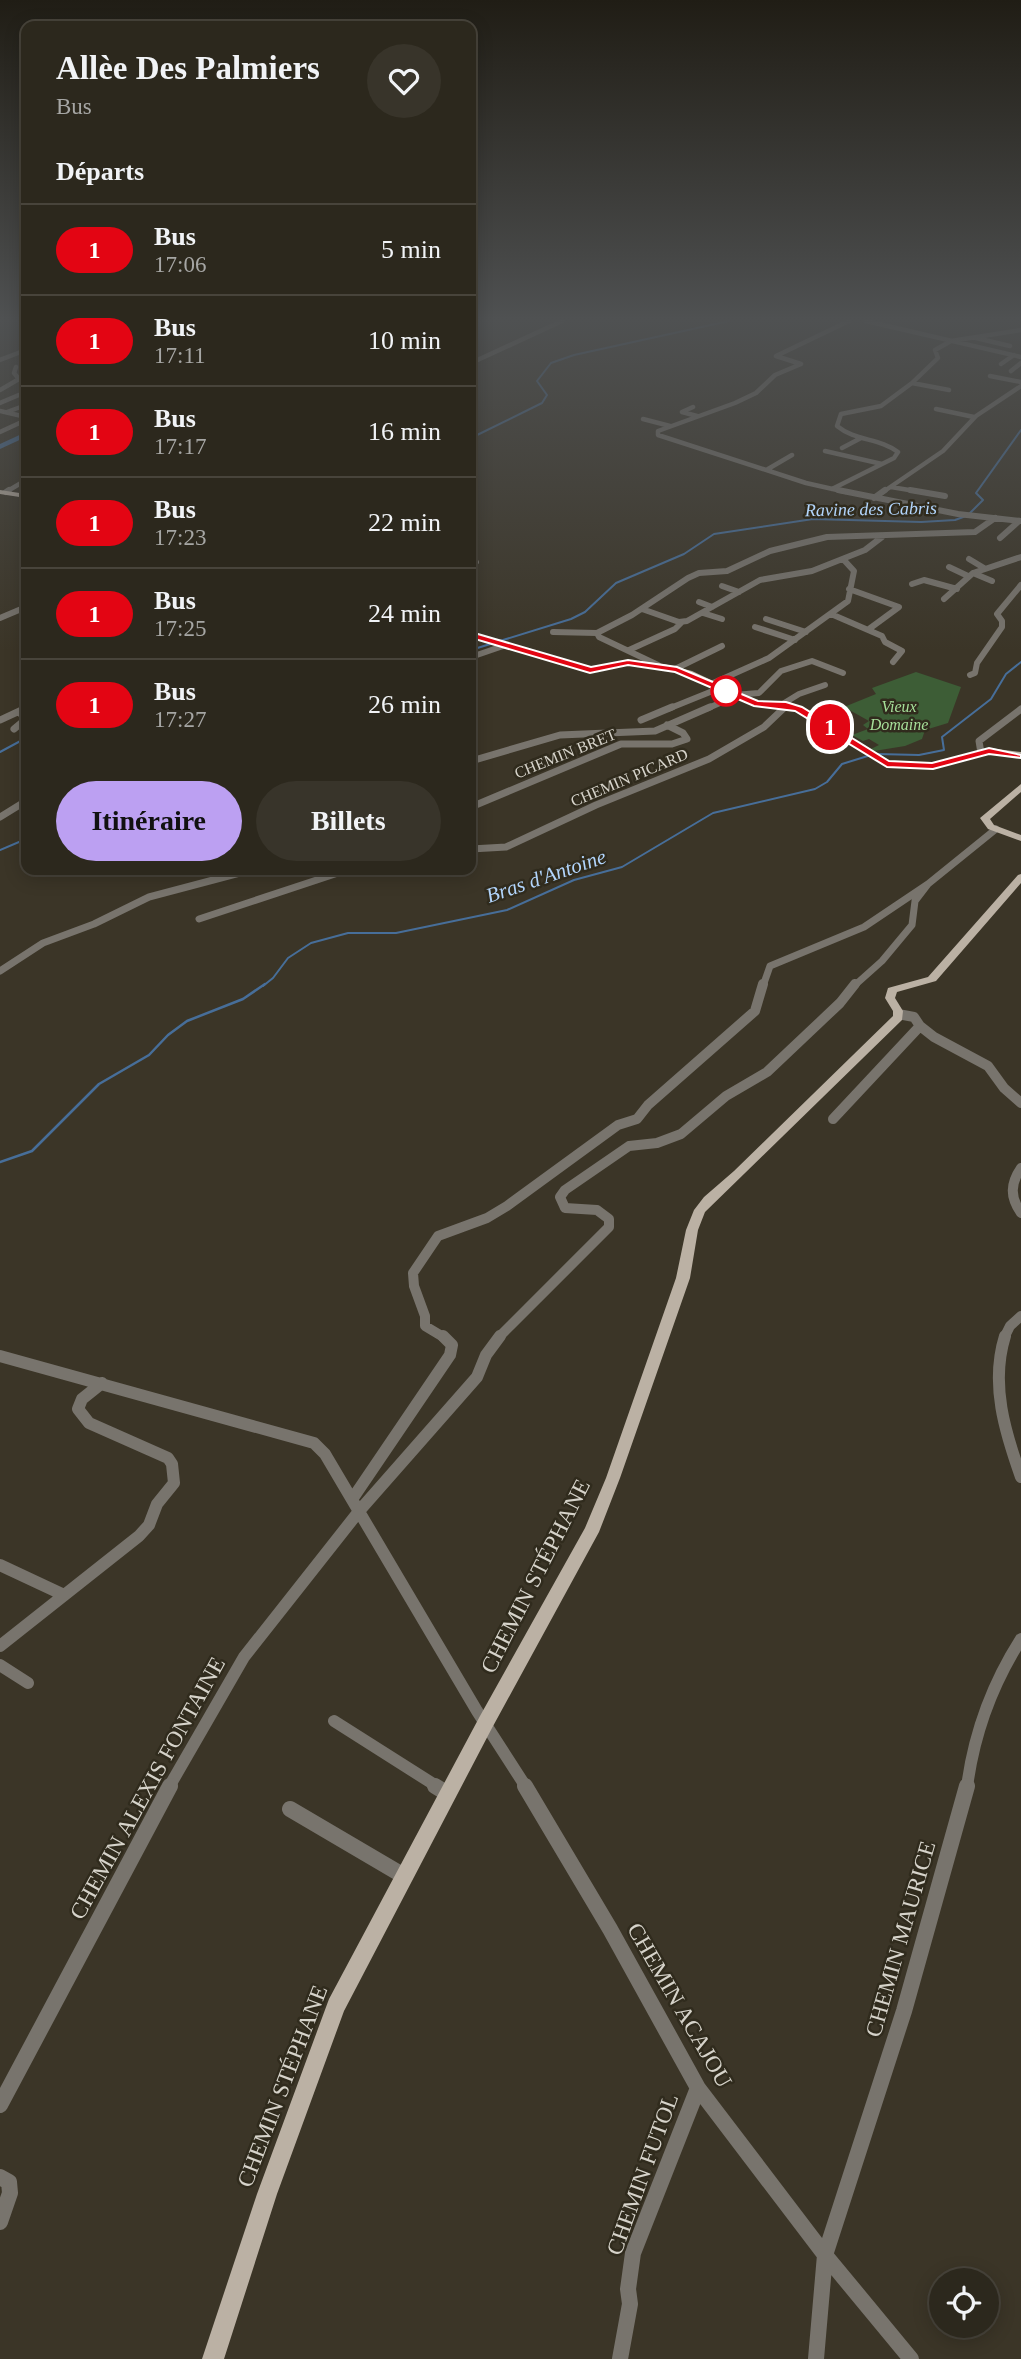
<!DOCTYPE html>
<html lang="fr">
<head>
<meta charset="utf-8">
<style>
	:root { --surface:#2c281d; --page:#38342a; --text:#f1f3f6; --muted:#a6a6a4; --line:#48443b; --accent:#bca0f2 }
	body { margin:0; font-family:"Times New Roman",serif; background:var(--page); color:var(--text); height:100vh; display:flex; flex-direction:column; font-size:26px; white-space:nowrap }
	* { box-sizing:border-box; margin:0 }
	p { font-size:23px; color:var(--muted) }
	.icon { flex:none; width:38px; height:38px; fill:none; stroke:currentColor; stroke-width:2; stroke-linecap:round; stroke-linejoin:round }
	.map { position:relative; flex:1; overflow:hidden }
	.sheet { position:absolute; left:21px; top:21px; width:455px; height:854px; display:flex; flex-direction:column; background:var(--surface); border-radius:14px; box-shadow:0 4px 18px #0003,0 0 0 2px var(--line) }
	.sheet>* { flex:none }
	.badge { padding:0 14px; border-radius:23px; font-size:24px; line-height:46px }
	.controls { position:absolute; left:929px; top:2268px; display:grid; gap:14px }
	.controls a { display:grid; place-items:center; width:70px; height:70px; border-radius:50%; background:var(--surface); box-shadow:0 4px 18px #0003,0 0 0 2px var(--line); font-size:35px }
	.map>.badge { position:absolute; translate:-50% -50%; box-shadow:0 0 0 4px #fff }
	h2 { padding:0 35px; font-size:26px; line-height:63px }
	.round { display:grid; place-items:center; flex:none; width:74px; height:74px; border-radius:37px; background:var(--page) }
	.overview { display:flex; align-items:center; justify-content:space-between; height:119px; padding:0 35px }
	h1 { font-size:33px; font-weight:600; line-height:52px }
	.cta { display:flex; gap:14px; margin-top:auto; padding:14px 35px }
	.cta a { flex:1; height:80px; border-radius:42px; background:var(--accent); color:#111; font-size:28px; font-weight:600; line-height:80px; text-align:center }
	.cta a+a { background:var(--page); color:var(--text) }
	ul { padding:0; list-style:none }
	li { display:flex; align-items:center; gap:21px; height:91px; padding:0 35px; border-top:2px solid var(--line) }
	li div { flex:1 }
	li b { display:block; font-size:26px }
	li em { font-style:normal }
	li .badge { min-width:77px; font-weight:700; text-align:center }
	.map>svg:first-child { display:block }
	.green { fill:#3d5d36 }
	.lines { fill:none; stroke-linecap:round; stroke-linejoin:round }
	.stream-far1 { stroke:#476e99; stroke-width:2 }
	.stream { stroke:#476e99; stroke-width:2.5 }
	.river { fill:#476e99; fill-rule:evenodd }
	.minor-far5 { stroke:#78746d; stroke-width:4.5 }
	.minor-far4 { stroke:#78746d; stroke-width:6 }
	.minor-far3 { stroke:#78746d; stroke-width:7 }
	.minor-far2 { stroke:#78746d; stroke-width:10 }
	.minor-far1 { stroke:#78746d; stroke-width:12 }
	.minor { stroke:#78746d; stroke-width:16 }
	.major { fill:#bbb1a4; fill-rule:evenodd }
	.line { fill:#e30513; stroke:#fff; stroke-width:2 }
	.stop-dot { fill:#fff; stroke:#e30513; stroke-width:3.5 }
	.labels { text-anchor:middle; stroke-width:5; stroke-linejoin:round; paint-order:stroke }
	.far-park-label { font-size:16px; font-style:italic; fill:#a6df99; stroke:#302b1d }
	.far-street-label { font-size:16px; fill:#d6d3ca; stroke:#302b1d }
	.far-water-label { font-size:18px; font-style:italic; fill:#b2d5fc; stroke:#302b1d }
	.water-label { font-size:21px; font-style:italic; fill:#b2d5fc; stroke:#302b1d }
	.near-street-label { font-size:23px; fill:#d6d3ca; stroke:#302b1d }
</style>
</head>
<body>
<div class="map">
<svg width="1021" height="2359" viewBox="0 0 1021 2359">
	<rect width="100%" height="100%" fill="#3b3527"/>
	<!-- green -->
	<path class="green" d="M 916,672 L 961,687 L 948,723 L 925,730 L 922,739 L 905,746 L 874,751 L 871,749 L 879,745 L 869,739 L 863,741 L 852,735 L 868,729 L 863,725 L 869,721 L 844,707 L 876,694 L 872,688 Z"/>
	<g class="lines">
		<!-- stream-far1 -->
		<path class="stream-far1" d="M 471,438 L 542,403 L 547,395 L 537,381 L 551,363 L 574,355 L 729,321
			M 969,514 L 983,500 L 976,493 L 1021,430
			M 471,650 L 571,619 L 585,612 L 616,583 L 684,554 L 714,534 L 813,519 L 921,522 L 955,520 L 966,516
			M 0,752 L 26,738
			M 877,754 L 919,755 L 944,750 L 942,737 L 991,699 L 1006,674 L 1021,662
			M 0,850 L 26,839
			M 263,986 L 273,978 L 288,958 L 311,943 L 348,933 L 396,933 L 507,910 L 574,880 L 622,867 L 713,813 L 815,789 L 827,782 L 842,764 L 871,755"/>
		<!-- stream -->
		<path class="stream" d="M 0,1162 L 32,1151 L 99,1084 L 149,1055 L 168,1035 L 187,1021 L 243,999 L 265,984"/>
		<!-- river -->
		<path class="river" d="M 26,432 L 26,437 L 0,449 L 0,444 Z"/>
		<!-- minor-far5 -->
		<path class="minor-far5" d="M 866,321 L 1021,357
			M 976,338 L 1010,346
			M 0,360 L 26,350
			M 471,363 L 562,321
			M 1001,364 L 1014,355
			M 1011,371 L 1021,363
			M 990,376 L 1021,382
			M 912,383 L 949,390
			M 0,390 L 19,379 L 14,373 L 16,367
			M 0,403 L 26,392
			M 693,407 L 682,412 L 697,416
			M 936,409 L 974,417
			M 0,411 L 26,417
			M 7,412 L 26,405
			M 643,419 L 670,426
			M 0,432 L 26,420
			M 842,448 L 861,438
			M 825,451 L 882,464
			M 768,469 L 792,455
			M 891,487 L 921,492
			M 832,489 L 894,458 L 898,452 C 880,438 855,441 837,426 L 841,414 L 881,406 L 912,383 L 938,358 L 935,350 L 951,341 L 1021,330
			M 6,492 L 26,480
			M 846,492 L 806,483 L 658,435 L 658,431 L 735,403 L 756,393 L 775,375 L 801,364 L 776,356 L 849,321
			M 883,492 L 943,451 L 976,416 L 1021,386"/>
		<!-- minor-far4 -->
		<path class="minor-far4" d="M 838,490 L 958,514 L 1021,521
			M 910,490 L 945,496
			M 6,492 L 9,490
			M 874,498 L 885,490
			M 1000,538 L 1019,521
			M 969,559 L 984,568
			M 471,564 L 476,562
			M 949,567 L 968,576
			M 973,573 L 992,581
			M 912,584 L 924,580 L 957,589
			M 722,586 L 739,592
			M 849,589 L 899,607 L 869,629
			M 944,599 L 973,573 L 1021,557
			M 699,602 L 712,607
			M 642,609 L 679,622 L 687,621 L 760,580 L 812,571 L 865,550 L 882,537
			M 703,613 L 722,619
			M 831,614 L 882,636 L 885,642 L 902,651 L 893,662
			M 0,618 L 26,607
			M 766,619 L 806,632
			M 755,627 L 795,640
			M 553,632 L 597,633
			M 629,650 L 675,629 L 682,622
			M 471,657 L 506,645
			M 658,665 L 599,637 L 597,633 L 632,615 L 688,578 L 699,573 L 727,571 L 770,551 L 827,537 L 975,532 L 995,518
			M 675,669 L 722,646
			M 970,675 L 975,673 L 977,663 L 1002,627 L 1002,621 L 997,614 L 1021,585
			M 711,684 L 769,658 L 848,601 L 854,571 L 843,559
			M 734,695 L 759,693 L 781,671 L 812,661 L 843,673
			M 781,705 L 799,694 L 825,685
			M 668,709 L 720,688
			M 706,709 L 736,696
			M 783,709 L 787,705"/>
		<!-- minor-far3 -->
		<path class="minor-far3" d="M 0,720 L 26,708
			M 641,720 L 672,707
			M 14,729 L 26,719 L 19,712
			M 981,753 L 979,741 L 1021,709
			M 471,761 L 560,735 L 655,731 L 710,707
			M 471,807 L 621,744 L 672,744 L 687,739 L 683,733 L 667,725
			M 0,817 L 26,801
			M 471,849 L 506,847 L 596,805 L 709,759 L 764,727 L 785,707
			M 199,919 L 347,870
			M 0,971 L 43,943 L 94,924 L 149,897 L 251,870
			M 763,986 L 770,966 L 864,927 L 928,884 L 996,829
			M 854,986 L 882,961 L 912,925 L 915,901 L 928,884"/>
		<!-- minor-far2 -->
		<path class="minor-far2" d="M 898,1014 L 914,1017 L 920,1026 L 934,1037 L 988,1066 L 1004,1088 L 1021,1103
			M 833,1119 L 920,1026
			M 1021,1168 C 1010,1184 1010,1197 1021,1213
			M 445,1338 L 425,1326 L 425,1316 L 414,1286 L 413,1273 L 438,1236 L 487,1218 L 507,1206 L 618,1125 L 637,1119 L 648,1105 L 755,1011 L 763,984
			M 498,1338 L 609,1227 L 609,1219 L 597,1210 L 565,1208 L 560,1197 L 565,1190 L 629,1146 L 657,1143 L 681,1134 L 726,1096 L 767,1072 L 840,1003 L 855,984
			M 1004,1338 L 1010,1326 L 1021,1316"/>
		<!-- minor-far1 -->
		<path class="minor-far1" d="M 1005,1336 C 990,1384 1005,1432 1021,1477
			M 0,1356 L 314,1443 L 325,1454 L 477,1711 L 526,1787
			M 353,1498 L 450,1355 L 452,1345 L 443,1336
			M 0,1565 L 64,1595
			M 0,1646 L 139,1536 L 149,1525 L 157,1504 L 174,1483 L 172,1464 L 168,1458 L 89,1423 L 78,1409 L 82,1399 L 102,1383
			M 0,1665 L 28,1683
			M 334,1721 L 438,1787
			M 169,1787 L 244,1657 L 360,1510 L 477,1377 L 486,1355 L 500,1336
			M 967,1787 C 974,1733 991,1686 1021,1639"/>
		<!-- minor -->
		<path class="minor" d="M 435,1786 L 448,1794
			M 525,1786 L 610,1929 L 698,2088 L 825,2255 L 911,2359
			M 290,1809 L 404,1876
			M 0,2105 L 170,1786
			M 0,2177 L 9,2182 L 10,2193 L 0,2222
			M 620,2359 L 630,2304 L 628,2289 L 633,2253 L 698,2088
			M 816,2359 L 825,2255 L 904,2011 L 967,1786"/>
		<!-- major -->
		<path class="major" d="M 0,490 L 26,494 L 26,498 L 0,494 Z
			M 471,633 L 590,668 L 628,660 L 664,664 L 692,671 L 758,702 L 787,703 L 802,707 L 889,761 L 933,763 L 989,748 L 1021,752 L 1021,758 L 989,754 L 933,769 L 887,767 L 796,711 L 786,707 L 754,706 L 686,675 L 663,668 L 628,664 L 590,672 L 471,637 Z
			M 1021,784 L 1021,792 L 990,819 L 994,825 L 1021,835 L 1021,841 L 988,829 L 980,818 Z
			M 1021,874 L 1021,883 L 936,981 L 897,992 L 895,998 L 903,1011 L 902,1020 L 705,1212 L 698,1230 L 690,1278 L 620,1478 L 599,1532 L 492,1728 L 344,2011 L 277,2194 L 224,2359 L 202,2359 L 257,2194 L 329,1999 L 480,1716 L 585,1528 L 606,1478 L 676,1278 L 686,1230 L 694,1210 L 704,1197 L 734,1171 L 893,1016 L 893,1011 L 885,998 L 888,988 L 928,977 L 1018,875 Z"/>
	</g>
	<!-- sky -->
	<linearGradient id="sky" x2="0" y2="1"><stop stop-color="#201d15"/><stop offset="0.49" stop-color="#4f5152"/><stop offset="1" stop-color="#4f5152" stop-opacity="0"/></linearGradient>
	<rect width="1021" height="651" fill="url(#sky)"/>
	<!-- line -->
	<path class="line" d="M 471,632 L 591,667 L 628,660 L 677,667 L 758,701 L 786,702 L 802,707 L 889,761 L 932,763 L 989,748 L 1021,755 L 1021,758 L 989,754 L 933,769 L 887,767 L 795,711 L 754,706 L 675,672 L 628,665 L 590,673 L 468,637 Z"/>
	<!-- markers -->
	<circle class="stop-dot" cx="726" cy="691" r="14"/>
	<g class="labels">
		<!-- far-park labels -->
		<g class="far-park-label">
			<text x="899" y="712">Vieux<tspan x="899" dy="18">Domaine</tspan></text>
		</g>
		<!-- far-street labels -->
		<g class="far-street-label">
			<text transform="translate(565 753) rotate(-22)" y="6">CHEMIN BRET</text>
			<text transform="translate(629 777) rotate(-23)" y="6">CHEMIN PICARD</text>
		</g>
		<!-- far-water labels -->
		<g class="far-water-label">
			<text transform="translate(871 509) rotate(-1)" y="6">Ravine des Cabris</text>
		</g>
		<!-- water labels -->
		<g class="water-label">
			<text transform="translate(546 876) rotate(-19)" y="7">Bras d'Antoine</text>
		</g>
		<!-- near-street labels -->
		<g class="near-street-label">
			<text transform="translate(535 1576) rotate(-63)" y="8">CHEMIN STÉPHANE</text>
			<text transform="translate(147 1788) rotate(-61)" y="8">CHEMIN ALEXIS FONTAINE</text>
			<text transform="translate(900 1939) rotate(-74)" y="8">CHEMIN MAURICE</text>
			<text transform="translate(680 2005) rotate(60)" y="8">CHEMIN ACAJOU</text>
			<text transform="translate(282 2086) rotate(-69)" y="8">CHEMIN STÉPHANE</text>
			<text transform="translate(642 2174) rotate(-70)" y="8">CHEMIN FUTOL</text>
		</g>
	</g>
</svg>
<div class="controls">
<a><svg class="icon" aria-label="locate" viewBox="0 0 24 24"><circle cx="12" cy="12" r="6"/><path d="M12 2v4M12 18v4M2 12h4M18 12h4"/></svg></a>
</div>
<b class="badge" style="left:830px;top:727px;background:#e30513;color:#fff">1</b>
<section class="sheet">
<div class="overview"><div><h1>Allèe Des Palmiers</h1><p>Bus</p></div><a class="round"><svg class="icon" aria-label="heart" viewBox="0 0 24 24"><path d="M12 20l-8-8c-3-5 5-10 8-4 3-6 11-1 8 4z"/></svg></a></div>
<h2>Départs</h2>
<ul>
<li><span class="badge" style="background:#e30513;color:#fff">1</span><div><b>Bus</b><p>17:06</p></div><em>5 min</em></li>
<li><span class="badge" style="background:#e30513;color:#fff">1</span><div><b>Bus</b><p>17:11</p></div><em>10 min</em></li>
<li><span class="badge" style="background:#e30513;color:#fff">1</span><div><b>Bus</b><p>17:17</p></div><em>16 min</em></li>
<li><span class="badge" style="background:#e30513;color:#fff">1</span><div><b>Bus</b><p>17:23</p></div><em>22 min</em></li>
<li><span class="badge" style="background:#e30513;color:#fff">1</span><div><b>Bus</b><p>17:25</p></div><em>24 min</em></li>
<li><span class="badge" style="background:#e30513;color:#fff">1</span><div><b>Bus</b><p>17:27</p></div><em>26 min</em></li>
</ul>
<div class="cta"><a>Itinéraire</a><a>Billets</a></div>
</section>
</div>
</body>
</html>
